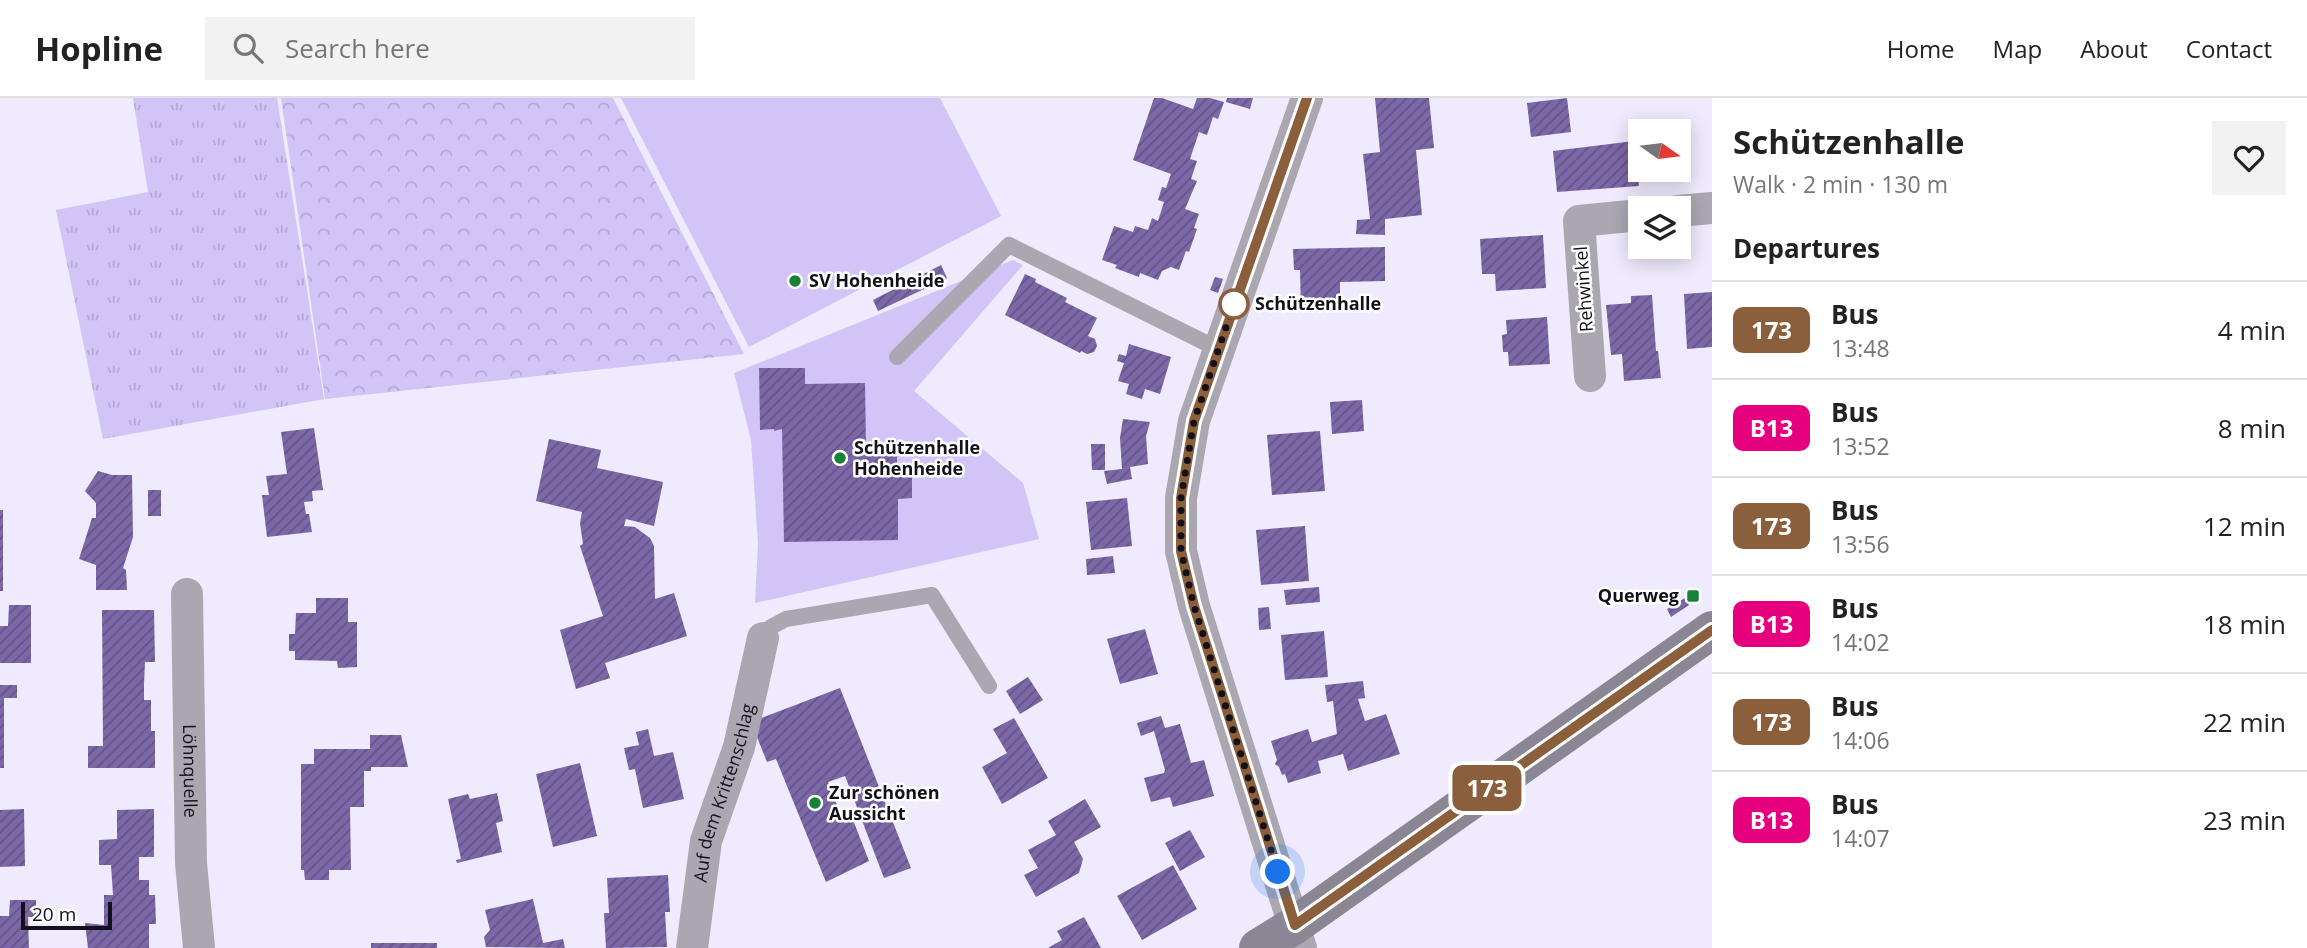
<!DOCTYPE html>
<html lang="en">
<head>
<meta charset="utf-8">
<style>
	:root { --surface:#fff; --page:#f2f2f2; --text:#222; --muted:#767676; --line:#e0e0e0 }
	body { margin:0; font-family:"Open Sans",sans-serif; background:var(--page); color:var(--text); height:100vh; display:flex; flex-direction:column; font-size:26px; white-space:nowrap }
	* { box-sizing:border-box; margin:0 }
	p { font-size:23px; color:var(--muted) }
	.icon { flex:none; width:38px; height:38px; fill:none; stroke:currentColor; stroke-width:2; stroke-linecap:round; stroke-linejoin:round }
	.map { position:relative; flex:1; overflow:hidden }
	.sheet { display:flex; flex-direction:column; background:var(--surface); width:595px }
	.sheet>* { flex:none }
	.badge { padding:0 14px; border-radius:10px; font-size:24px; line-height:46px }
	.needle { width:46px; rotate:104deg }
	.buttons { position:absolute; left:1628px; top:21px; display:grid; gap:14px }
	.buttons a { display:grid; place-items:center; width:63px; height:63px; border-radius:0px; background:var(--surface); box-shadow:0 4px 18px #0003; font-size:35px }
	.scale { position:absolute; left:21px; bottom:18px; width:91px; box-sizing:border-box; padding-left:7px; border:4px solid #121018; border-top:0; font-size:19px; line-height:24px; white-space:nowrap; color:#121018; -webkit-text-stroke:5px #fff; paint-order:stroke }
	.you { position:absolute; width:35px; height:35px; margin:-18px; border:5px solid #fff; border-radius:50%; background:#1a73e8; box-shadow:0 0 0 10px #1a73e833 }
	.map>.badge { position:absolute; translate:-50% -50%; box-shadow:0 0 0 4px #fff }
	h2 { padding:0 21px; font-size:26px; line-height:63px }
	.round { display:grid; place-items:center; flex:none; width:74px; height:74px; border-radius:0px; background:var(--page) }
	.overview { display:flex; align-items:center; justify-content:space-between; height:119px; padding:0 21px }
	h1 { font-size:33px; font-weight:700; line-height:52px }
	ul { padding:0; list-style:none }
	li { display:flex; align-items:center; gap:21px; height:98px; padding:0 21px; border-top:2px solid var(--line) }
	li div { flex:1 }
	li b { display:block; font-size:26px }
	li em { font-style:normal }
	li .badge { min-width:77px; font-weight:700; text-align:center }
	header { display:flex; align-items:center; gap:42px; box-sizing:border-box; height:98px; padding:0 35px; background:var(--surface); border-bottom:2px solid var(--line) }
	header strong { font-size:33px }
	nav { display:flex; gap:38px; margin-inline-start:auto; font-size:24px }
	.search { width:490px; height:63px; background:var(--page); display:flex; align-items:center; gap:18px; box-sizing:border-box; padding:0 24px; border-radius:0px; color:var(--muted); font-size:26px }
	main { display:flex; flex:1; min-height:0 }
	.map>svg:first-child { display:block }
	.grass { fill:url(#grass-tufts) }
	.forest { fill:url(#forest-crowns) }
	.park { fill:#d3c4f7 }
	.building { fill:url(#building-hatch) }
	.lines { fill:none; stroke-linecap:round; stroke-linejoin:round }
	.lane { stroke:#aaa7b1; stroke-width:16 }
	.street { stroke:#aaa7b1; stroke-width:32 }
	.secondary { stroke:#8a8694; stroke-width:38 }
	.line-casing { stroke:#fff; stroke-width:16 }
	.line { stroke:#8b5e3c; stroke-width:10 }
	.walk { stroke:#121018; stroke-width:7; stroke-dasharray:0 12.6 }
	.poi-dot { fill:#178137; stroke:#fff; stroke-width:2.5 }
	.stop-dot { fill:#fff; stroke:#8b5e3c; stroke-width:3.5 }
	.labels { text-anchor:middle; stroke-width:5; stroke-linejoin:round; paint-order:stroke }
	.poi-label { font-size:18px; font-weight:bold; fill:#121018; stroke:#fff; text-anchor:start }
	.street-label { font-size:18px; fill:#121018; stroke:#fff }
	.stop-label { font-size:18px; font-weight:bold; fill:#121018; stroke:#fff; text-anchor:start }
</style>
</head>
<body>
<header>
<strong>Hopline</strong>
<div class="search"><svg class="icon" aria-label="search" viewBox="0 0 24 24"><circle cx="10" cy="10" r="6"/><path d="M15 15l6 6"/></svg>Search here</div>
<nav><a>Home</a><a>Map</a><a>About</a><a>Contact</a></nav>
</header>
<main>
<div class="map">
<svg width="1712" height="850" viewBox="0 0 1712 850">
	<defs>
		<pattern id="grass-tufts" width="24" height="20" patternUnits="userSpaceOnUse" patternTransform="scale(1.75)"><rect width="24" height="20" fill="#d3c4f7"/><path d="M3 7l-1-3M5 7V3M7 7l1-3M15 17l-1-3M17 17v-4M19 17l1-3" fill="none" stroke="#b4a7d3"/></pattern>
		<pattern id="forest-crowns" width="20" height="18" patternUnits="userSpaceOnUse" patternTransform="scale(1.75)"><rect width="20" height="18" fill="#d3c4f7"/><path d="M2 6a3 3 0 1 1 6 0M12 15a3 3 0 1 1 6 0" fill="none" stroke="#b4a7d3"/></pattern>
		<pattern id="building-hatch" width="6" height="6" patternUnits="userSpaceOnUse" patternTransform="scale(1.75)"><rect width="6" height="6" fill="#7c68a7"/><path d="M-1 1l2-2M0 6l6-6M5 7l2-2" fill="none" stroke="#645487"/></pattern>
	</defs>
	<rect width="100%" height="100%" fill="#efeafd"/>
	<!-- grass -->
	<path class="grass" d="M 133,0 L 277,0 L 324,301 L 103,341 L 56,112 L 148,94 Z"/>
	<!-- forest -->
	<path class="forest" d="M 281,0 L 613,0 L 744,256 L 325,301 Z"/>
	<!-- park -->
	<path class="park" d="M 621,0 L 940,0 L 1001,118 L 749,249 Z
		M 1013,162 L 1023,167 L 914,293 L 1023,385 L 1039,441 L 755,505 L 758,445 L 751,342 L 734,275 Z"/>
	<!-- building -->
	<path class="building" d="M 1154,0 L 1162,0 L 1193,11 L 1197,0 L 1210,0 L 1224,4 L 1218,21 L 1213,19 L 1207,37 L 1199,34 L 1190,61 L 1197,63 L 1191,81 L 1197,83 L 1185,111 L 1199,116 L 1194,130 L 1197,131 L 1189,154 L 1186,153 L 1179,172 L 1171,169 L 1162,173 L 1158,182 L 1140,175 L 1139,179 L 1115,170 L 1117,167 L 1102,162 L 1114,128 L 1133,134 L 1135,128 L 1148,132 L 1152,120 L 1158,123 L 1164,104 L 1158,102 L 1162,89 L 1166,90 L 1171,76 L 1133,62 Z
		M 1227,0 L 1253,0 L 1250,11 L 1226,4 Z
		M 1375,0 L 1429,0 L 1434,50 L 1416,52 L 1422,117 L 1385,121 L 1385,137 L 1356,136 L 1357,122 L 1370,121 L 1363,56 L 1380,54 Z
		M 1567,0 L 1571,34 L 1531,39 L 1527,5 Z
		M 1634,43 L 1639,88 L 1557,94 L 1553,53 Z
		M 1543,137 L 1546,190 L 1496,193 L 1495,176 L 1482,176 L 1480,141 Z
		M 1385,149 L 1385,183 L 1340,184 L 1340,213 L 1301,214 L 1300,172 L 1294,172 L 1293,151 Z
		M 941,167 L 947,180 L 878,213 L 873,202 Z
		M 1025,176 L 1036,181 L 1035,184 L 1067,200 L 1065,204 L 1097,220 L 1088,238 L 1095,241 L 1097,248 L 1094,254 L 1087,256 L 1081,253 L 1080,255 L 1005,217 Z
		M 1215,179 L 1223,181 L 1218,195 L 1210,192 Z
		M 1712,194 L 1712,249 L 1687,251 L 1684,196 Z
		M 1652,197 L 1656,253 L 1658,253 L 1661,280 L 1624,283 L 1622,256 L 1611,257 L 1606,207 L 1631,205 L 1631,198 Z
		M 1547,219 L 1550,266 L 1509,268 L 1508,254 L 1503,254 L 1502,237 L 1507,236 L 1506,222 Z
		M 1129,246 L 1171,259 L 1160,296 L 1145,291 L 1142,301 L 1126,296 L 1129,286 L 1118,283 L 1124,265 L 1117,263 L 1119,256 L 1126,258 Z
		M 759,270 L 805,270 L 805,286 L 865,285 L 866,347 L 897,347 L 897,373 L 912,372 L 912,400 L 898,401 L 898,442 L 784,444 L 782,331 L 774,333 L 774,331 L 760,332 Z
		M 1362,302 L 1364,333 L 1332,336 L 1330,304 Z
		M 1123,321 L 1150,324 L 1146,338 L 1148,366 L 1130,369 L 1132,381 L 1107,386 L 1104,373 L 1122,371 L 1120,340 Z
		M 314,330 L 323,392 L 312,393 L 313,403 L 304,404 L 306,416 L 309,416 L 312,434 L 267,439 L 262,397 L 269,397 L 266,378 L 287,376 L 281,334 Z
		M 1320,333 L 1325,393 L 1272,397 L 1267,337 Z
		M 549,341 L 601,352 L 597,370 L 663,384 L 654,428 L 626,421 L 624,428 L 635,429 L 650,440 L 654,448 L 655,501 L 674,495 L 687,538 L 605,565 L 610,580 L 576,591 L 560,532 L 603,518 L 580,448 L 583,446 L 580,425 L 582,414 L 536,403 Z
		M 1091,346 L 1105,346 L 1105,372 L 1092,372 Z
		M 98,373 L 112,377 L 132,377 L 133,439 L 123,470 L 126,472 L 127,492 L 96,492 L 96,467 L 79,461 L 92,420 L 96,420 L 96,405 L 85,393 Z
		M 148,392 L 161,392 L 161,418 L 148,418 Z
		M 1127,400 L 1132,448 L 1091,452 L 1086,404 Z
		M 0,412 L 3,412 L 3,493 L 0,493 Z
		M 1305,428 L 1309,483 L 1261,487 L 1256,432 Z
		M 1113,458 L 1115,475 L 1087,477 L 1086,461 Z
		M 1319,489 L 1320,504 L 1286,507 L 1284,492 Z
		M 316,500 L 348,500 L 348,524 L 357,524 L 357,569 L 338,570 L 337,563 L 295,562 L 295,553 L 289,553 L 289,536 L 295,536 L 296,515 L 316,515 Z
		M 1685,500 L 1689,507 L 1671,519 L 1667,511 Z
		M 9,507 L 31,507 L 31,565 L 0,565 L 0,528 L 8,528 Z
		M 1269,509 L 1271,531 L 1259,532 L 1258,510 Z
		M 102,512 L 154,512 L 155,564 L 145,564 L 144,586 L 144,602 L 151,602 L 151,633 L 155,633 L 155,670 L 88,670 L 88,648 L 103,648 Z
		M 1145,531 L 1158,576 L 1120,586 L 1107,541 Z
		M 1324,533 L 1328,579 L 1285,582 L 1281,537 Z
		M 1028,579 L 1043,602 L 1020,616 L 1006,593 Z
		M 1363,583 L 1365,600 L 1358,601 L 1365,623 L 1386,616 L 1400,656 L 1348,673 L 1343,656 L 1318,663 L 1321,675 L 1288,685 L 1285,676 L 1282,677 L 1279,669 L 1275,666 L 1277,662 L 1271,643 L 1308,631 L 1312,644 L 1337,636 L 1333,603 L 1327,604 L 1325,587 Z
		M 0,587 L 17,587 L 17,600 L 4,600 L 4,670 L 0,670 Z
		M 840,590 L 911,770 L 884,780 L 845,678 L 828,684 L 844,725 L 853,722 L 869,763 L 826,784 L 776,661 L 767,664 L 751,624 Z
		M 1161,618 L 1165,630 L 1180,626 L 1191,665 L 1204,662 L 1214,698 L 1173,709 L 1170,699 L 1151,704 L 1144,680 L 1164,675 L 1165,672 L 1154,633 L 1141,638 L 1137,625 Z
		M 1014,620 L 1048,680 L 1002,706 L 982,669 L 1007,655 L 993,631 Z
		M 648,631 L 654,658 L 673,654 L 684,701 L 643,710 L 635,671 L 629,672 L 624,650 L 639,647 L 636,634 Z
		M 370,637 L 401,637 L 408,669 L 371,669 L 371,673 L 364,673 L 364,709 L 350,709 L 351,772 L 329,772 L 329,782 L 305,782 L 304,772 L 301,772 L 301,666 L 314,666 L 314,651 L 370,651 Z
		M 580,665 L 597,738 L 553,749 L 536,676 Z
		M 497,695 L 503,723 L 496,725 L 502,754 L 457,765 L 456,762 L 461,761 L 448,701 L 468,696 L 470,701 Z
		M 1085,701 L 1101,729 L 1074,744 L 1083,761 L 1079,775 L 1036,799 L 1024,777 L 1038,770 L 1028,752 L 1056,737 L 1048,723 Z
		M 24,711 L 25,768 L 0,769 L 0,712 Z
		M 154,711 L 154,759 L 139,759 L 139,782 L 149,782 L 149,797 L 155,797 L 156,826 L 149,826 L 149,850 L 88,850 L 85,825 L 104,827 L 104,797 L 113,797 L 111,767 L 99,767 L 99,742 L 117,741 L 117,712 Z
		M 1190,732 L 1205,759 L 1180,773 L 1165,745 Z
		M 1173,767 L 1197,811 L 1142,842 L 1117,798 Z
		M 668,777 L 670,814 L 665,814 L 667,849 L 606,850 L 604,815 L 609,815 L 607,780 Z
		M 533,801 L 543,845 L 563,841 L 565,850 L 486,849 L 484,839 L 490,832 L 485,812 Z
		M 10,802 L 36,802 L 36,819 L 28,819 L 29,850 L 0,850 L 0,818 L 9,818 Z
		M 1084,819 L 1101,850 L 1048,850 L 1062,842 L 1057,833 Z
		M 371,845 L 437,845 L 437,850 L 371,850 Z"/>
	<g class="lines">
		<!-- lane -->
		<path class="lane" d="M 897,259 L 1009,147 L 1218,251
			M 763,540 L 771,529 L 786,521 L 932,497 L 989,588"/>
		<!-- street -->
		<g class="street">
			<path d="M 1678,113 L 1712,110"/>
			<path d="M 1590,278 L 1579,123 L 1640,117"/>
			<path id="s1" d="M 187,496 L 191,765 L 199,850"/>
			<path id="s2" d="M 692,850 L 706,743 L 739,649 L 763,540"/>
			<path d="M 1301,850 L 1194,508 L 1181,453 L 1181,400 L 1194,323 L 1307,0"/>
		</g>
		<!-- secondary -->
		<path class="secondary" d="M 1258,850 L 1295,827 L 1712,532"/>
	</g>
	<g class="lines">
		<defs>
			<path id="line" d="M 1307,0 L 1194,323 L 1181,400 L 1181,453 L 1194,508 L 1295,827 L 1712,532"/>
		</defs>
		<!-- line casing -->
		<use href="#line" class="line-casing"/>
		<!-- line -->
		<use href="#line" class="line"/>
		<!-- walk -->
		<path class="walk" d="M 1234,206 L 1194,323 L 1181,400 L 1181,453 L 1194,508 L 1278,774"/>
	</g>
	<!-- markers -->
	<g class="poi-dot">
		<circle cx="795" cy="183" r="7"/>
		<circle cx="840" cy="360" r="7"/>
		<rect x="1686" y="491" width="14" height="14" rx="3.5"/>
		<circle cx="815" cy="705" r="7"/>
	</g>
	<circle class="stop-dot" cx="1234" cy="206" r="14"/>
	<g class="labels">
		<!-- poi labels -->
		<g class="poi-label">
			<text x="809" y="189">SV Hohenheide</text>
			<text x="854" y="356">Schützenhalle<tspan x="854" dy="21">Hohenheide</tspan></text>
			<text x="1679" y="504" text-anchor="end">Querweg</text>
			<text x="829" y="701">Zur schönen<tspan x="829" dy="21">Aussicht</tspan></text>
		</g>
		<!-- street labels -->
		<g class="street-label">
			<text transform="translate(1584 191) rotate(-94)" y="6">Rehwinkel</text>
			<text dy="6" stroke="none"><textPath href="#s1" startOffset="177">Löhnquelle</textPath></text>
			<text dy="6" stroke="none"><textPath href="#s2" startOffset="159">Auf dem Krittenschlag</textPath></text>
		</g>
		<!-- stop labels -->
		<g class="stop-label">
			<text x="1255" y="212">Schützenhalle</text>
		</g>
	</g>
</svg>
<div class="buttons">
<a><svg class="needle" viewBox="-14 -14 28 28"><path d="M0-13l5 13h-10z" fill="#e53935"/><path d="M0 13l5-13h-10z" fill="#767676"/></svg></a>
<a><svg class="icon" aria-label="layers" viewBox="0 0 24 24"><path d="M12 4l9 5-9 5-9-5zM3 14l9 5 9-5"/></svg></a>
</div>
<div class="scale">20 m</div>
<div class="you" style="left:1278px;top:774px"></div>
<b class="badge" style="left:1487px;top:690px;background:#8b5e3c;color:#fff">173</b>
</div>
<section class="sheet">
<div class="overview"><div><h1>Schützenhalle</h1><p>Walk · 2 min · 130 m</p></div><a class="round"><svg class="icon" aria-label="heart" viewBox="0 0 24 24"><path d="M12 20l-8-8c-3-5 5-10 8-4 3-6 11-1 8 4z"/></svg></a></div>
<h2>Departures</h2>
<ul>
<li><span class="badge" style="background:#8b5e3c;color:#fff">173</span><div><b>Bus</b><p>13:48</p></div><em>4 min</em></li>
<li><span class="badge" style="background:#e6007e;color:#fff">B13</span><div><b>Bus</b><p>13:52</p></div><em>8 min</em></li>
<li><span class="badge" style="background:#8b5e3c;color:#fff">173</span><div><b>Bus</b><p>13:56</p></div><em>12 min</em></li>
<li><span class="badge" style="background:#e6007e;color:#fff">B13</span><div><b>Bus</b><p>14:02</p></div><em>18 min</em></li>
<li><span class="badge" style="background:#8b5e3c;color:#fff">173</span><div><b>Bus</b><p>14:06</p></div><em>22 min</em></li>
<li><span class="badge" style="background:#e6007e;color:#fff">B13</span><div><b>Bus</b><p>14:07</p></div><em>23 min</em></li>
</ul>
</section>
</main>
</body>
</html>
